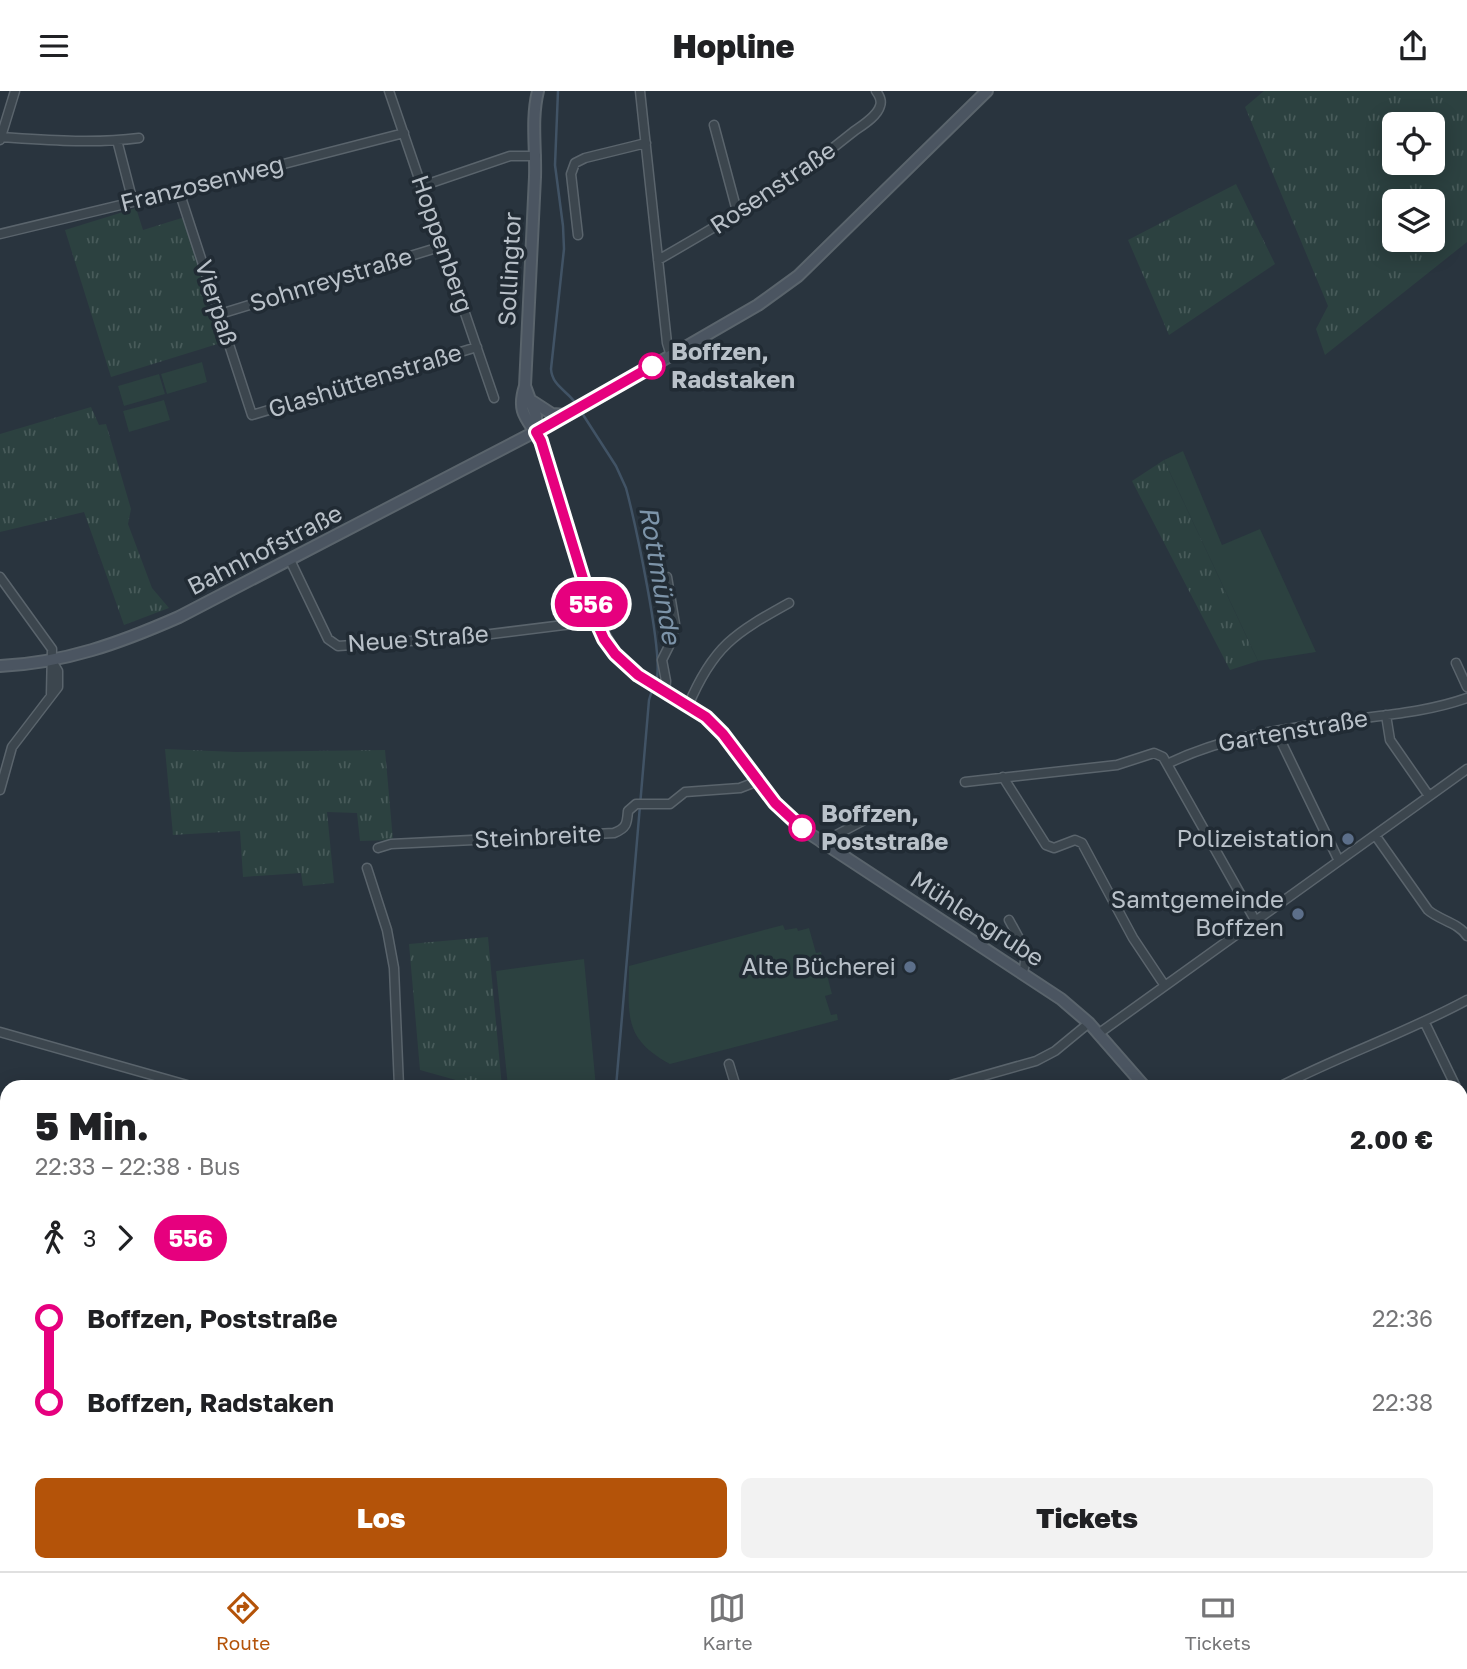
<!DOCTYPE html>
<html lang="de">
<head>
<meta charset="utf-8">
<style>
	:root { --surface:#fff; --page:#f2f2f2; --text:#202124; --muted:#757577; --line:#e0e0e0; --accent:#b45309 }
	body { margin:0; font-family:"Golos Text",sans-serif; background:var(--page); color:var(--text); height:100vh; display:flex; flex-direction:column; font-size:26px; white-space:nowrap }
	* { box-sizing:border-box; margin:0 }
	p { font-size:23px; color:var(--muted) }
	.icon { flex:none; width:38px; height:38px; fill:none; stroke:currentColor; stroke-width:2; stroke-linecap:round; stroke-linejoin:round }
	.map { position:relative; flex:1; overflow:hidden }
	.side { position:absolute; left:0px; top:989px; width:1468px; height:492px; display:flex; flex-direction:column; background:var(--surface); border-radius:21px 21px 0 0; box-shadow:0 4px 18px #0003 }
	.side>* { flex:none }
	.badge { padding:0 14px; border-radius:23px; font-size:24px; line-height:46px }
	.tools { position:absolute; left:1382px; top:21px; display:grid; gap:14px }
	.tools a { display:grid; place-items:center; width:63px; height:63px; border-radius:10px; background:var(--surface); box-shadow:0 4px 18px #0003; font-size:35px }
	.map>.badge { position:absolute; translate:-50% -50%; box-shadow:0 0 0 4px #fff }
	.legs { display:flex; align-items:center; gap:10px; height:77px; padding:0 35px; font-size:23px }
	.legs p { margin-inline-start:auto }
	.overview { display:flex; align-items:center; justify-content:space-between; height:119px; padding:0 35px }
	h1 { font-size:38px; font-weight:800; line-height:52px }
	.action { display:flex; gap:14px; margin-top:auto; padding:14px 35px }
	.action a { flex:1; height:80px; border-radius:10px; background:var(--accent); color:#fff; font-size:28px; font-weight:800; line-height:80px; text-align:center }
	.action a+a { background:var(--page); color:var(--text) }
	ul { padding:0 35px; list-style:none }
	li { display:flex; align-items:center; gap:24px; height:84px; font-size:26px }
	li i { display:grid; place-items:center; width:10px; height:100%; margin:0 9px; background:currentColor }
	li i::after { content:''; width:18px; height:18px; margin:-9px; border:5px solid; border-radius:50%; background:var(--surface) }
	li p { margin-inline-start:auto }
	li:first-child i { background:linear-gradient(#0000 50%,currentColor 0) }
	li:last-child i { background:linear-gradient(currentColor 50%,#0000 0) }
	header { display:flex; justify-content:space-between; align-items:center; height:91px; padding:0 35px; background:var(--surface); font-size:32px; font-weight:800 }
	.dock { display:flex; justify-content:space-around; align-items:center; height:98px; border-top:2px solid var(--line); background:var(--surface); font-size:19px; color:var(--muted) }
	.dock a { display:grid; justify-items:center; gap:4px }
	.dock .selected { color:var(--accent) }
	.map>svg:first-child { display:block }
	.grass { fill:url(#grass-tufts); fill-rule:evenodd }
	.garden { fill:#2c4140 }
	.water { fill:url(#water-waves) }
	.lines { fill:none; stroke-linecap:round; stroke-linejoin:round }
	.stream { stroke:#415365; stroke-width:2.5 }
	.street-casing { stroke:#5a646c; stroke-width:11 }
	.secondary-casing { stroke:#5a646c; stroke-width:14 }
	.street { stroke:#3c464e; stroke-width:8 }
	.secondary { stroke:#4b5561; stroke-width:10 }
	.line-1-casing { stroke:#fff; stroke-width:16 }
	.line-1 { stroke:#e6007e; stroke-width:10 }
	.stop-1-dot { fill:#fff; stroke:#e6007e; stroke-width:3.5 }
	.service-dot { fill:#5c6f8a; stroke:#212b34; stroke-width:2.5 }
	.labels { text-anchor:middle; stroke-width:7; stroke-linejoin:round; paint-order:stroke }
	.street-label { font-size:24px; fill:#b9c1c9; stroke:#212b34 }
	.stop-label { font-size:24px; font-weight:bold; fill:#b9c1c9; stroke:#212b34; text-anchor:start }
	.poi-label { font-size:24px; fill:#b9c1c9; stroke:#212b34; text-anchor:end }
	.water-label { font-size:26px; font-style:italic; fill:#7d94a9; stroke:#212b34 }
</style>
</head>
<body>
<header><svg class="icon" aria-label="menu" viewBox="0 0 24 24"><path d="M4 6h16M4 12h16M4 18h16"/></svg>Hopline<svg class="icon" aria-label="share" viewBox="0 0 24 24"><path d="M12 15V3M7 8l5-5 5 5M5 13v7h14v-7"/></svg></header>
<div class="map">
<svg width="1467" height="1480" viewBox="0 0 1467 1480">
	<defs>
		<pattern id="grass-tufts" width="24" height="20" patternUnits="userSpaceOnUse" patternTransform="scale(1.75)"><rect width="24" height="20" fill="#2c4140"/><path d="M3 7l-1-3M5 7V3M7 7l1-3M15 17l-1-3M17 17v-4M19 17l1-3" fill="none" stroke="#485b5a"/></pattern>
		<pattern id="water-waves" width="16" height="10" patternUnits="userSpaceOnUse" patternTransform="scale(1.75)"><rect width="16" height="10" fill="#415365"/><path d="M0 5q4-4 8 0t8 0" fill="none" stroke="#5a6a7a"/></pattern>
	</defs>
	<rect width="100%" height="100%" fill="#29343e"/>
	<!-- grass -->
	<path class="grass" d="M 1264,0 L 1467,0 L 1467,151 L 1325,264 L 1316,238 L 1328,215 L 1245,16 ZM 1395,33 L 1433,33 L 1433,72 L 1395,72 ZM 1395,110 L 1433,110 L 1433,149 L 1395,149 Z
		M 1236,93 L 1275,173 L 1169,244 L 1128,149 Z
		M 136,117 L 143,139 L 185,126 L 224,251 L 111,286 L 65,139 Z
		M 91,316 L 99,334 L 106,333 L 131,418 L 128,433 L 152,497 L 169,517 L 124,534 L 84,421 L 0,441 L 0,343 Z
		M 1164,369 L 1258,570 L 1230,579 L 1132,390 Z
		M 165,658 L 236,661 L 385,659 L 393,749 L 360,750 L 357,722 L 327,721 L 334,792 L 303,795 L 301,782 L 243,786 L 240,740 L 173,744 Z
		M 488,846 L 502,996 L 481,996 L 420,979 L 409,853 Z
		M 1467,1142 L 1467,1272 L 1461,1270 L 1461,1143 Z
		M 1461,1397 L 1467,1408 L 1467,1451 L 1461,1441 Z
		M 314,1474 L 492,1474 L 499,1480 L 321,1480 Z
		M 731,1474 L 782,1474 L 774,1480 L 722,1480 Z
		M 930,1474 L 1032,1474 L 1020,1480 L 922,1480 Z"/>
	<!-- garden -->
	<path class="garden" d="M 202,271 L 207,291 L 167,303 L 161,283 Z
		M 159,283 L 165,303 L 124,315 L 118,295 Z
		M 164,309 L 170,329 L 129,341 L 123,320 Z
		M 1183,360 L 1222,454 L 1260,438 L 1316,561 L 1258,570 L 1164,369 Z
		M 783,834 L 785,839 L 797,837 L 798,840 L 809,837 L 816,862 L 821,861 L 832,903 L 825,905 L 831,924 L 837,923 L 838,929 L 670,973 C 622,947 629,923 629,875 Z
		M 584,868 L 596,996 L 508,996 L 496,880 Z
		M 1462,1071 L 1467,1081 L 1467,1142 L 1461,1143 Z"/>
	<!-- water -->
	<path class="water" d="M 1461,1271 L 1467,1272 L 1467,1333 L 1461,1331 Z
		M 1461,1447 L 1467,1457 L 1467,1480 L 1026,1480 L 1038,1474 L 1461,1474 Z
		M 782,1474 L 898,1474 L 890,1480 L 774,1480 Z"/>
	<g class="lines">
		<!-- stream -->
		<path class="stream" d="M 558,0 L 555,74 L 563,135 L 564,158 L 551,278 C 552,295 568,300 577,314
			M 580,319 L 616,375 L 626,397 C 634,427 665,568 656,590
			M 616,996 L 649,609 L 653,596
			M 659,1474 L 664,1480"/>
		<defs>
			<path id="street" d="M 389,0 L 494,307
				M 640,0 L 667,252 L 671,265
				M 714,34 L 738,124
				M 0,46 C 46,49 93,53 139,47
				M 0,49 L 15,0
				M 117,49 L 133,111
				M 422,95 L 510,65 L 536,65
				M 179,100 L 252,324 L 477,256
				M 0,143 L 179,100 L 404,42
				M 578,144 L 571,83 L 575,72 L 585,67 L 646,52
				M 658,169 C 726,130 792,91 853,41 C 861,35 877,26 880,15 C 882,10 879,4 876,0
				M 220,223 L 443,155
				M 290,469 L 328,548 L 338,555 L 467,546 L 596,530
				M 0,486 L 52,558 L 51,604
				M 1456,572 L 1467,596
				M 665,601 L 666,590 L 662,569 L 670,553 L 675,533 L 667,486
				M 688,615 C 713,555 735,542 789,512
				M 1386,624 L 1390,649 L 1429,705
				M 1276,640 L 1339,770
				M 1167,673 L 1255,829
				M 1003,686 L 1046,754 L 1054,757 L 1075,749 L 1082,752 L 1133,847 L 1165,895
				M 965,691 L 1117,674 L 1154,662 L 1163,666 L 1167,673 C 1233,641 1300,636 1372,626 C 1404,622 1436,618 1467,607
				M 0,699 L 12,656 L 58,596 L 58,580 L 52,570
				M 1375,744 L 1428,819 C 1439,829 1459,832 1467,845
				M 821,752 L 874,724
				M 378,757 L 391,753 L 614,742 C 627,737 627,732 628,720 L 636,713 L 670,713 L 685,701 L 740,697 L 758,690
				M 367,777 L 387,839 L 394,877 L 399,996
				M 1009,829 C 1019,848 1031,862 1022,883
				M 1425,932 L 1456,996
				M 0,941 L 194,996
				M 1098,943 L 1467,678
				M 729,973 L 736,996
				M 944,996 L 1036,970 L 1055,960 L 1089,932
				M 1279,996 C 1341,964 1406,942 1467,909
				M 1461,1008 L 1467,1018"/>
			<path id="secondary" d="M 538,0 C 531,28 536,57 535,86 C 532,155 529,225 525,295 C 516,323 528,328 541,350 L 596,530 L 615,563 L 637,584 L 706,626 L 723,643 L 775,712 L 804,739 L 1061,908 L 1089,932 L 1145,996
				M 525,295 L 536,325 L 536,341
				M 532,310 L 552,323 L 567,324
				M 0,575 C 65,572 120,552 179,526 L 575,320 L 758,214 L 798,185 L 987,0
				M 509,1480 L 516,1474"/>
		</defs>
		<!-- street casing -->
		<use href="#street" class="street-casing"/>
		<!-- secondary casing -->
		<use href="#secondary" class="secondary-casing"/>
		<!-- street -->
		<use href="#street" class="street"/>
		<!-- secondary -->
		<use href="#secondary" class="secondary"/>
	</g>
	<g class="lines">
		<defs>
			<path id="line-1" d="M 652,275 L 536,341 L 541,350 L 596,530 L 604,548 L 615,563 L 638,584 L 706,626 L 723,643 L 775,712 L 802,737"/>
		</defs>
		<!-- line-1 casing -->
		<use href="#line-1" class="line-1-casing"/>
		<!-- line-1 -->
		<use href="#line-1" class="line-1"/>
	</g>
	<!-- markers -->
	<g class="stop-1-dot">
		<circle cx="652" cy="275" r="12"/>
		<circle cx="802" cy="737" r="12"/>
	</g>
	<g class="service-dot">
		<circle cx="1348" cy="748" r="7"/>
		<circle cx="1298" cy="823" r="7"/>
		<circle cx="910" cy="876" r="7"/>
	</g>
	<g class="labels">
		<!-- street labels -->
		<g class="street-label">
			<text transform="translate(202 93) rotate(-14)" y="8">Franzosenweg</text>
			<text transform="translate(773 97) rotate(-34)" y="8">Rosenstraße</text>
			<text transform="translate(442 153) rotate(71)" y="8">Hoppenberg</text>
			<text transform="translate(510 178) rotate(-87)" y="8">Sollingtor</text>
			<text transform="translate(331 189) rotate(-17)" y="8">Sohnreystraße</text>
			<text transform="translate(216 212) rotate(72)" y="8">Vierpaß</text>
			<text transform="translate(365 290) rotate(-17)" y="8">Glashüttenstraße</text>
			<text transform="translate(265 459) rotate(-27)" y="8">Bahnhofstraße</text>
			<text transform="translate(418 548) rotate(-4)" y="8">Neue Straße</text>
			<text transform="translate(1293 640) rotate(-10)" y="8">Gartenstraße</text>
			<text transform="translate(538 746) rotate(-3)" y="8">Steinbreite</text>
			<text transform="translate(977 828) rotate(33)" y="8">Mühlengrube</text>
		</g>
		<!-- stop labels -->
		<g class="stop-label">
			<text x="671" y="269">Boffzen,<tspan x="671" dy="28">Radstaken</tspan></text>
			<text x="821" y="731">Boffzen,<tspan x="821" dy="28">Poststraße</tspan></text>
		</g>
		<!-- poi labels -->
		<g class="poi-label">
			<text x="1334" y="756">Polizeistation</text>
			<text x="1284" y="817">Samtgemeinde<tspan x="1284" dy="28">Boffzen</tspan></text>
			<text x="896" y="884">Alte Bücherei</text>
		</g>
		<!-- water labels -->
		<g class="water-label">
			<text transform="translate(660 484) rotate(80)" y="9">Rottmünde</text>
		</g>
	</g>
</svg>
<div class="tools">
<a><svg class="icon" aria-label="locate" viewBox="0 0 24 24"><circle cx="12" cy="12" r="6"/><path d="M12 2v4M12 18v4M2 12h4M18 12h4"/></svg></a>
<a><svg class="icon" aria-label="layers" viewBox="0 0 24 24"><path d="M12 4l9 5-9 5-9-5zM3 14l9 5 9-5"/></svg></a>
</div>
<b class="badge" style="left:591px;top:513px;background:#e6007e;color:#fff">556</b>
<section class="side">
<div class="overview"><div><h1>5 Min.</h1><p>22:33 – 22:38 · Bus</p></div><b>2.00 €</b></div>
<div class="legs"><svg class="icon" aria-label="walk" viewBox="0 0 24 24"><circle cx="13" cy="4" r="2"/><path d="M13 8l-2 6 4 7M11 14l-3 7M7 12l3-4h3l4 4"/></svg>3<svg class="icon" aria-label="forward" viewBox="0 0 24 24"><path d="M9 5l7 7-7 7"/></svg><b class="badge" style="background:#e6007e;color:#fff">556</b></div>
<ul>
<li><i style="color:#e6007e"></i><b>Boffzen, Poststraße</b><p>22:36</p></li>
<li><i style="color:#e6007e"></i><b>Boffzen, Radstaken</b><p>22:38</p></li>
</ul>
<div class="action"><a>Los</a><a>Tickets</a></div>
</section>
</div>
<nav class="dock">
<a class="selected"><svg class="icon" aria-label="directions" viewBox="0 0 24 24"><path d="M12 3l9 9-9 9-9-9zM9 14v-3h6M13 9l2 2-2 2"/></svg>Route</a>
<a><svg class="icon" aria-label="map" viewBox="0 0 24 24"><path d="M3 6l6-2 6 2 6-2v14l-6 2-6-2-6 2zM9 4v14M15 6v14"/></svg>Karte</a>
<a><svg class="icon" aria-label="tickets" viewBox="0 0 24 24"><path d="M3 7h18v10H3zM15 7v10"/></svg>Tickets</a>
</nav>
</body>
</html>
